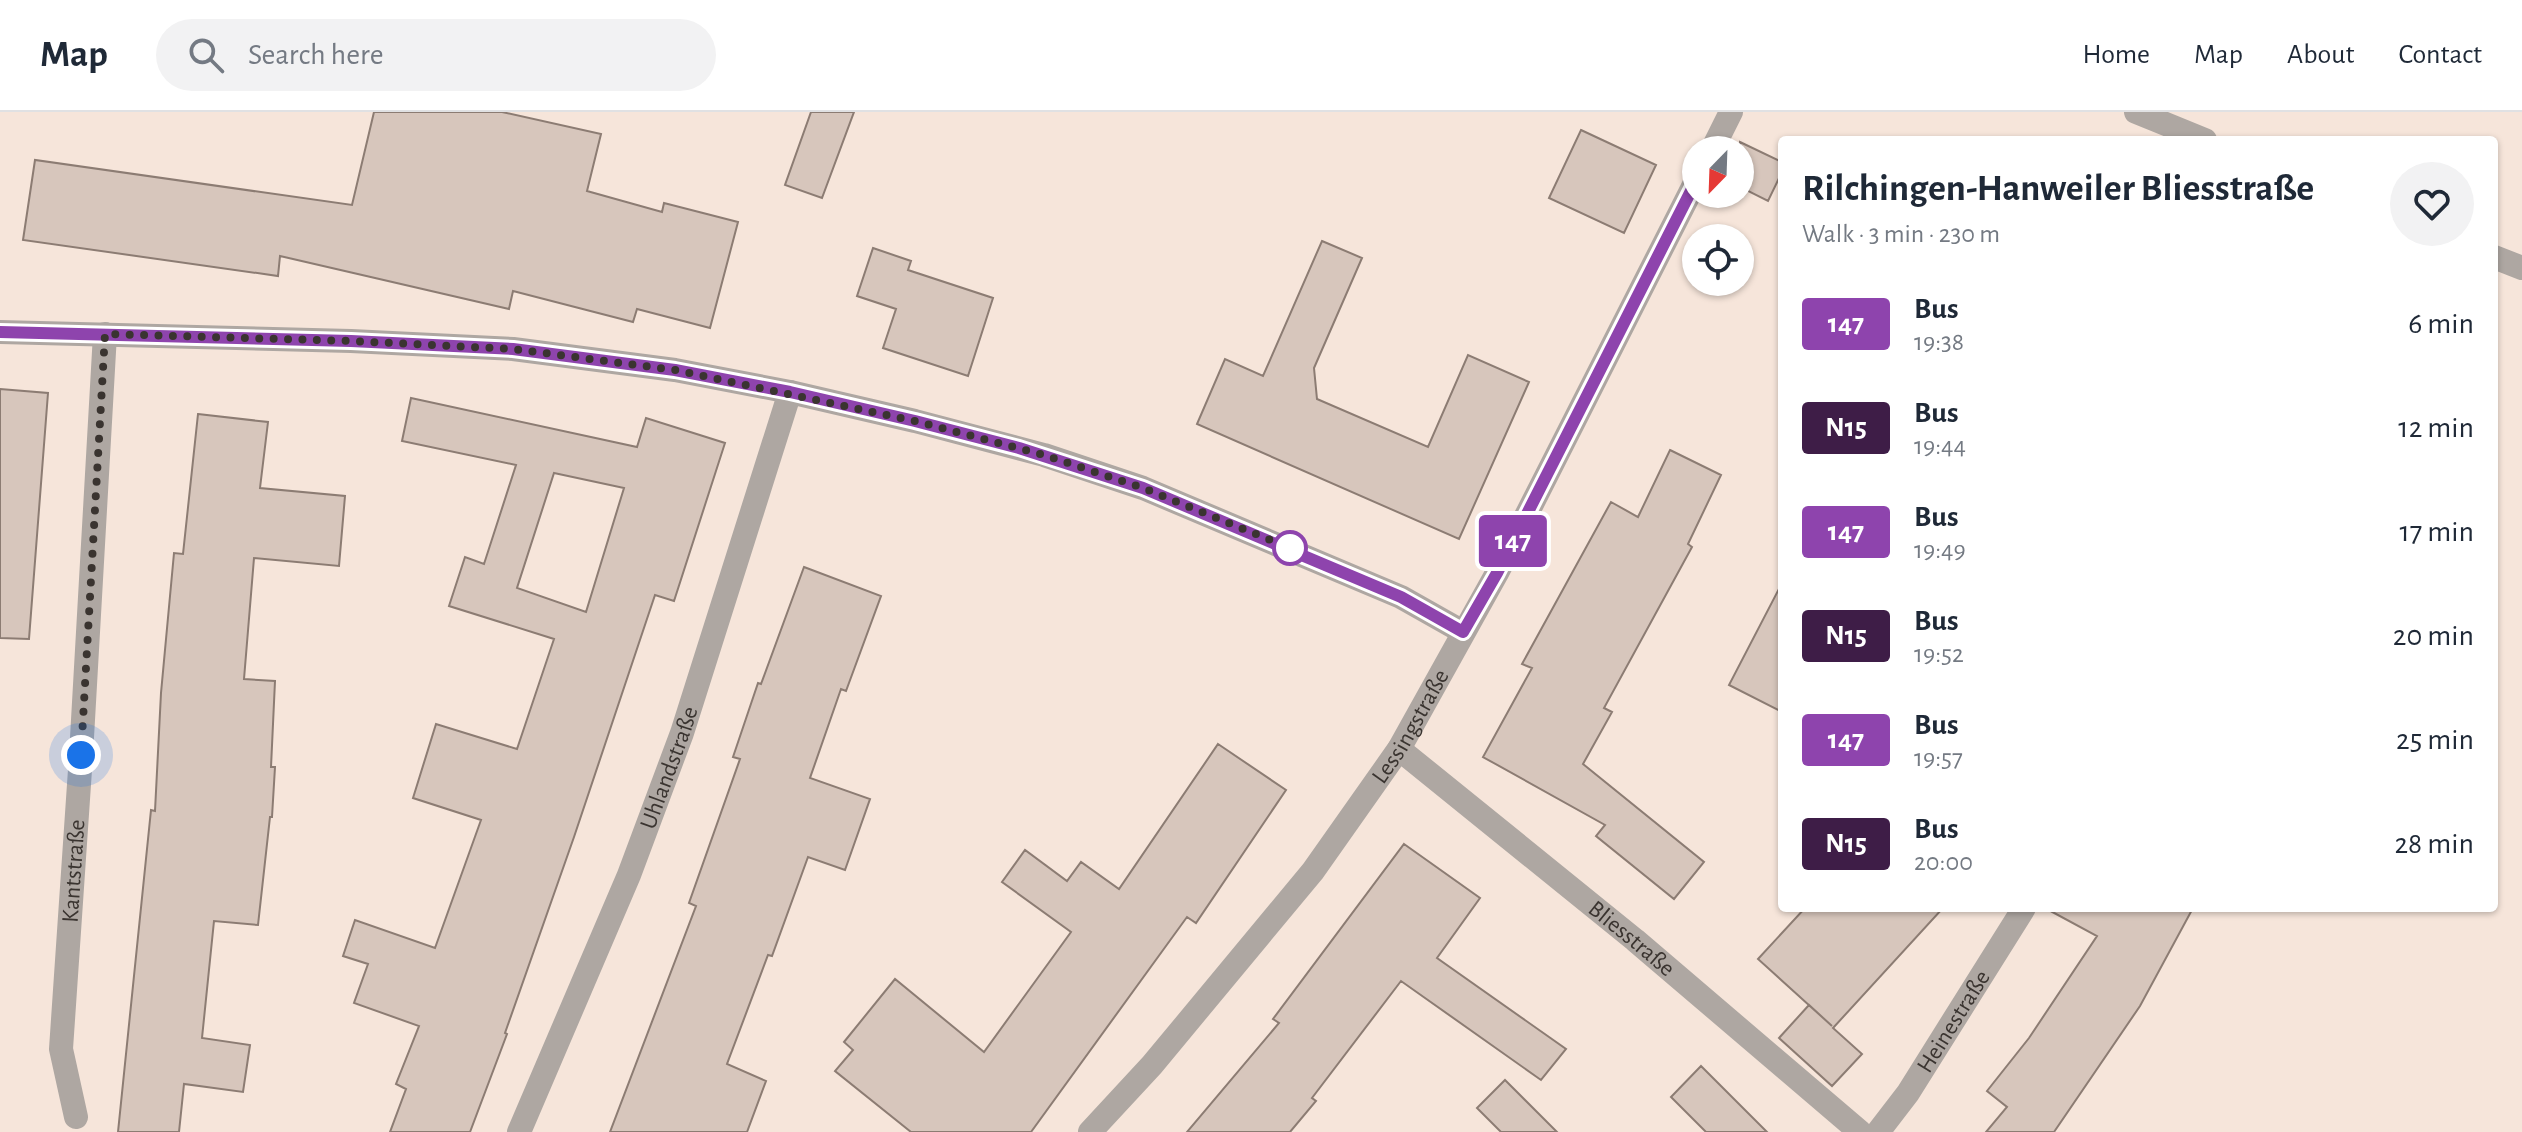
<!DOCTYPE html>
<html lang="en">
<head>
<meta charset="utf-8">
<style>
	:root { --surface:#fff; --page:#f2f2f3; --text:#1f2937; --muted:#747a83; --line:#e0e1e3 }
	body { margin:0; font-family:"Alegreya Sans",sans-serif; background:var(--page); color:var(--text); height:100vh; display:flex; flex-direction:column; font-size:30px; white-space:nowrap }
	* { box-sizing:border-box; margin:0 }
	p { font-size:26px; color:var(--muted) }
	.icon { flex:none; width:44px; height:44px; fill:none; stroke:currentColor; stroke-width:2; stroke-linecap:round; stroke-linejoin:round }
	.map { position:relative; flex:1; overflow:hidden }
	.details { position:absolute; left:1778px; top:24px; width:720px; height:776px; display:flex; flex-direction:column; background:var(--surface); border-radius:8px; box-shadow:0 2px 6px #0004 }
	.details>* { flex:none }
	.badge { padding:0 16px; border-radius:6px; font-size:28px; line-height:52px }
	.needle { width:52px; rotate:203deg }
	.fabs { position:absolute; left:1682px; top:24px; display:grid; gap:16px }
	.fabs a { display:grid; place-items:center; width:72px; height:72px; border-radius:50%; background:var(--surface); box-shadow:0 2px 6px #0004; font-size:40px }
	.you { position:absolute; width:40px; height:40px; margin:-20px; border:6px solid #fff; border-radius:50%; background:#1a73e8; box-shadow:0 0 0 12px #1a73e833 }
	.map>.badge { position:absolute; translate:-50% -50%; box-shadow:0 0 0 4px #fff }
	.round { display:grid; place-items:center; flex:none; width:84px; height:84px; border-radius:42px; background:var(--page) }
	.headline { display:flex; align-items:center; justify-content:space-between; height:136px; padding:0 24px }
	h1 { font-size:38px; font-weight:700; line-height:60px }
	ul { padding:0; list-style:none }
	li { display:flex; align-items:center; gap:24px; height:104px; padding:0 24px }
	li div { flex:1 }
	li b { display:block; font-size:30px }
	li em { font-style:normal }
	li .badge { min-width:88px; font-weight:700; text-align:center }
	header { display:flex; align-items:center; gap:48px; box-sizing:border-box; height:112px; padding:0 40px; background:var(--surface); border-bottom:2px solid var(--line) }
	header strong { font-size:38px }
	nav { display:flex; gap:44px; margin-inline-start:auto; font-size:28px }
	.search { width:560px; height:72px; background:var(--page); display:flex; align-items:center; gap:20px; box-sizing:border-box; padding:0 28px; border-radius:44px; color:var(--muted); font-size:30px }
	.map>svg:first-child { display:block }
	.building { fill:#d7c6bc; stroke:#8c7c73; stroke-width:2; fill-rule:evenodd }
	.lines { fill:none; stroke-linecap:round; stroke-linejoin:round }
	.street { stroke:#aea7a2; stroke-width:24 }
	.line-casing { stroke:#fff; stroke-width:18 }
	.line { stroke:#8e44ad; stroke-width:12 }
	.walk { stroke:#3a3430; stroke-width:8; stroke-dasharray:0 14.4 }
	.stop-dot { fill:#fff; stroke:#8e44ad; stroke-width:4 }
	.labels { text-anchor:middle; stroke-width:6; stroke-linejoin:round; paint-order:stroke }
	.street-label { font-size:24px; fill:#3a3430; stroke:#f6e5da }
</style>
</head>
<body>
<header>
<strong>Map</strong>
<div class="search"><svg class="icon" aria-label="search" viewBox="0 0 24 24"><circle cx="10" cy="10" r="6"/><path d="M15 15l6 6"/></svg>Search here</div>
<nav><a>Home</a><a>Map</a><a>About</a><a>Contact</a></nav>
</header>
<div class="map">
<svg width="2522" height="1020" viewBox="0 0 2522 1020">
	<rect width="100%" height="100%" fill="#f6e5da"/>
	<!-- building -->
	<path class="building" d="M 374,0 L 502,0 L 601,22 L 587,79 L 662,100 L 664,91 L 738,110 L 710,216 L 637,197 L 633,210 L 513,179 L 509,197 L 280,144 L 278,164 L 23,128 L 35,48 L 352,93 Z
		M 811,0 L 854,0 L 822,86 L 785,73 Z
		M 1581,18 L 1656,53 L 1624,121 L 1549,86 Z
		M 1740,30 L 1782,50 L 1782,60 L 1768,89 L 1740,75 Z
		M 1322,129 L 1362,146 L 1314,256 L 1317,287 L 1428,335 L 1468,243 L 1529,270 L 1459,427 L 1197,312 L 1225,247 L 1263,264 Z
		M 873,136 L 911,149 L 908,158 L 993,186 L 968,264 L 883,236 L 896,197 L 857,184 Z
		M 0,277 L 48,281 L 29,527 L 0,526 Z
		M 411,286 L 637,335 L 646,306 L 725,331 L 674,489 L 655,483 L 574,725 L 505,921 L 507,922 L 470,1020 L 390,1020 L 406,977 L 396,972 L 419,914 L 354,891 L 368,852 L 343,844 L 355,808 L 435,836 L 481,708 L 413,686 L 436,612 L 517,637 L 554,527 L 449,494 L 465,445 L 484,452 L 516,353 L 402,329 ZM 554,361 L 624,376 L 586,500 L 517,476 Z
		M 198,302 L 268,310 L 260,376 L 345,384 L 339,454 L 254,446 L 244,567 L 275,569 L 271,655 L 275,655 L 272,705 L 270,705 L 258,813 L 214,809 L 202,926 L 250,933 L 243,980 L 184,972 L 179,1020 L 118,1020 L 151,698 L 155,699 L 161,581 L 174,441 L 183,442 Z
		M 1670,338 L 1721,363 L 1688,432 L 1692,435 L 1604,596 L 1612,600 L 1583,652 L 1704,750 L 1674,787 L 1596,724 L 1605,713 L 1483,645 L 1532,556 L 1522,552 L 1611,390 L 1638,405 Z
		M 804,455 L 881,484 L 846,579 L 841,577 L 810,666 L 870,687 L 845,758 L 808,745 L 772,844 L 768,843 L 727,952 L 766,969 L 747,1020 L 610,1020 L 696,794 L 689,791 L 740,647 L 733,645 L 758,571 L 761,572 Z
		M 1782,471 L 1782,600 L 1729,573 Z
		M 1218,632 L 1286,678 L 1196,811 L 1187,805 L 1031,1020 L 911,1020 L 835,959 L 853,938 L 844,930 L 895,867 L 984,940 L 1071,820 L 1002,770 L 1025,738 L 1067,769 L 1081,750 L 1119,777 Z
		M 1404,732 L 1480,786 L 1437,846 L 1566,937 L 1541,968 L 1401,869 L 1312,986 L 1316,989 L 1290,1020 L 1187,1020 L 1279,911 L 1273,907 Z
		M 1805,796 L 1943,796 L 1833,916 L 1862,942 L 1832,974 L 1779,926 L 1809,893 L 1832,914 L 1758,847 Z
		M 2045,796 L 2193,796 L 2140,894 L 2054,1020 L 1986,1020 L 2007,995 L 1987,979 L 2029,926 L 2097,824 Z
		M 1701,954 L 1767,1020 L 1706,1020 L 1671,985 Z
		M 1505,968 L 1557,1020 L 1501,1020 L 1477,996 Z"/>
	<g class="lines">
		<!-- street -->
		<g class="street">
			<path d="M 2136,0 L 2205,28"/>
			<path d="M 1712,38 L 1731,0"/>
			<path d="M 2494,145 L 2522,156"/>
			<path d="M 0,220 L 351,229 L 513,237 L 675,258 L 790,280 L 915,309 L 1044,343 L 1143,376 L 1401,485 L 1463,520"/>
			<path id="s1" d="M 1399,637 L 1635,828 L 1860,1020"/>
			<path id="s2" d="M 76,1005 L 61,937 L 81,643 L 105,222"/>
			<path id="s3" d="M 519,1020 L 629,763 L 682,621 L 790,280"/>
			<path id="s4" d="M 1090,1020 L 1152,953 L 1313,759 L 1399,637 L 1497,461 L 1696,69"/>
			<path id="s5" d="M 1878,1020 L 1908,981 L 2024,796"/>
		</g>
	</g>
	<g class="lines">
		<defs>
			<path id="line" d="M 0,220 L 351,229 L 513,237 L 675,258 L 790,280 L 915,309 L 1019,336 L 1143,376 L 1401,485 L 1463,520 L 1497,461 L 1696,69"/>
		</defs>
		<!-- line casing -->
		<use href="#line" class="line-casing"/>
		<!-- line -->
		<use href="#line" class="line"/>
		<!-- walk -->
		<path class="walk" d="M 81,643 L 105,222 L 351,229 L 513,237 L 675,258 L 915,309 L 1044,343 L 1143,376 L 1290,436"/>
	</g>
	<!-- markers -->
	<circle class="stop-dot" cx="1290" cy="436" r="16"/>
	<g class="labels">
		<!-- street labels -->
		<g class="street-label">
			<text dy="8" stroke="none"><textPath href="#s4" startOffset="518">Lessingstraße</textPath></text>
			<text dy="8" stroke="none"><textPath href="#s3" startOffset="394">Uhlandstraße</textPath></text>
			<text dy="8" stroke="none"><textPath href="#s2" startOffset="248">Kantstraße</textPath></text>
			<text dy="8" stroke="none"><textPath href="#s1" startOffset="300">Bliesstraße</textPath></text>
			<text dy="8" stroke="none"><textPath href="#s5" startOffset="134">Heinestraße</textPath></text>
		</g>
	</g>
</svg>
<div class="fabs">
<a><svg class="needle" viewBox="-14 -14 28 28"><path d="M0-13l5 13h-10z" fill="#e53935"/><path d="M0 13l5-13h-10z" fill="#747a83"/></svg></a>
<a><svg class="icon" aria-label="locate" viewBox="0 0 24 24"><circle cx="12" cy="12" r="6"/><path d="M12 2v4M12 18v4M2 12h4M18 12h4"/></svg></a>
</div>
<div class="you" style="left:81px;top:643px"></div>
<b class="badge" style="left:1513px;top:429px;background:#8e44ad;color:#fff">147</b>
<section class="details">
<div class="headline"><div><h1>Rilchingen-Hanweiler Bliesstraße</h1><p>Walk · 3 min · 230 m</p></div><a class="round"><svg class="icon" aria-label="heart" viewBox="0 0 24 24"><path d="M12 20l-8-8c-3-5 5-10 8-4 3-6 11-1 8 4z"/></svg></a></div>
<ul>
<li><span class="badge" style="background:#8e44ad;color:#fff">147</span><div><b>Bus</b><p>19:38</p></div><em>6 min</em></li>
<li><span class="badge" style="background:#3e1d47;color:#fff">N15</span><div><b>Bus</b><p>19:44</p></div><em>12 min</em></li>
<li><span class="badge" style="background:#8e44ad;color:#fff">147</span><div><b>Bus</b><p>19:49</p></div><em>17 min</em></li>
<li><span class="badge" style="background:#3e1d47;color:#fff">N15</span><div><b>Bus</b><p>19:52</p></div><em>20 min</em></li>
<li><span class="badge" style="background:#8e44ad;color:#fff">147</span><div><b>Bus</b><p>19:57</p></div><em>25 min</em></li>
<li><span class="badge" style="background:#3e1d47;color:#fff">N15</span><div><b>Bus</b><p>20:00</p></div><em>28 min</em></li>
</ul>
</section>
</div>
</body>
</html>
